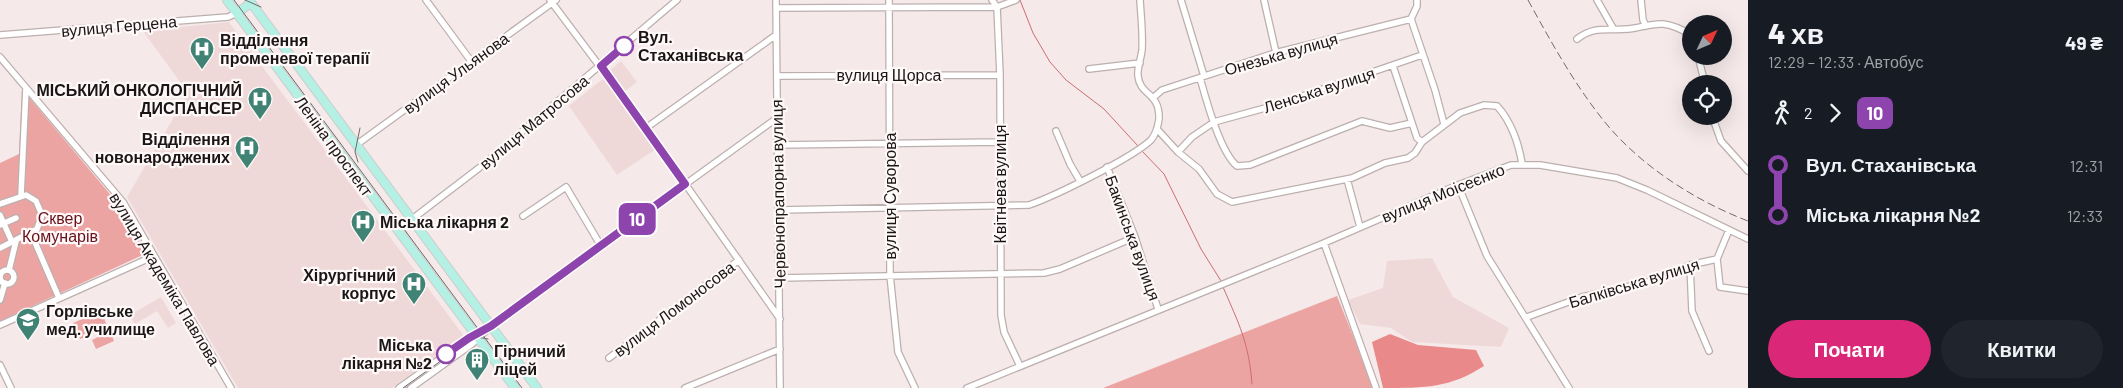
<!DOCTYPE html>
<html lang="uk">
<head>
<meta charset="utf-8">
<style>
	:root { --surface:#171b24; --page:#20242c; --text:#f1f3f6; --muted:#9ea1a6; --accent:#db2777 }
	body { margin:0; font-family:Barlow,sans-serif; background:var(--page); color:var(--text); height:100vh; display:flex; flex-direction:column; font-size:19px; white-space:nowrap }
	* { box-sizing:border-box; margin:0 }
	p { font-size:16px; color:var(--muted) }
	.icon { flex:none; width:28px; height:28px; fill:none; stroke:currentColor; stroke-width:2; stroke-linecap:round; stroke-linejoin:round }
	.map { position:relative; flex:1; overflow:hidden }
	.details { display:flex; flex-direction:column; background:var(--surface); width:375px }
	.details>* { flex:none }
	.badge { padding:0 10px; border-radius:8px; font-size:18px; line-height:32px }
	.needle { width:32px; rotate:46deg }
	.controls { position:absolute; left:1682px; top:15px; display:grid; gap:10px }
	.controls a { display:grid; place-items:center; width:50px; height:50px; border-radius:50%; background:var(--surface); box-shadow:0 5px 20px #0002; font-size:25px }
	.map>.badge { position:absolute; translate:-50% -50%; box-shadow:0 0 0 2px #fff }
	.legs { display:flex; align-items:center; gap:8px; height:55px; padding:0 20px; font-size:16px }
	.legs p { margin-inline-start:auto }
	.overview { display:flex; align-items:center; justify-content:space-between; height:85px; padding:0 20px }
	h1 { font-size:28px; font-weight:800; line-height:38px }
	.action { display:flex; gap:10px; margin-top:auto; padding:10px 20px }
	.action a { flex:1; height:58px; border-radius:30px; background:var(--accent); color:#fff; font-size:20px; font-weight:800; line-height:58px; text-align:center }
	.action a+a { background:var(--page); color:var(--text) }
	ul { padding:0 20px; list-style:none }
	li { display:flex; align-items:center; gap:18px; height:50px; font-size:19px }
	li i { display:grid; place-items:center; width:8px; height:100%; margin:0 6px; background:currentColor }
	li i::after { content:''; width:12px; height:12px; margin:-6px; border:4px solid; border-radius:50%; background:var(--surface) }
	li p { margin-inline-start:auto }
	li:first-child i { background:linear-gradient(#0000 50%,currentColor 0) }
	li:last-child i { background:linear-gradient(currentColor 50%,#0000 0) }
	main { display:flex; flex:1; min-height:0 }
	.map>svg:first-child { display:block }
	.built { fill:#efd9d8 }
	.green { fill:#eca4a3 }
	.forest { fill:#e98989 }
	.lines { fill:none; stroke-linecap:round; stroke-linejoin:round }
	.stream { stroke:#cc6e70; stroke-width:1 }
	.minor-casing { stroke:#bcb0af; stroke-width:8 }
	.major-casing { stroke:#cdcccc; stroke-width:10 }
	.minor { stroke:#fff; stroke-width:5.5 }
	.major { stroke:#b4f1e4; stroke-width:8 }
	.tram { stroke:#726969; stroke-width:1 }
	.rail { stroke:#726969; stroke-width:1; stroke-dasharray:8 4; stroke-linecap:butt }
	.line-1-casing { stroke:#fff; stroke-width:11 }
	.line-1 { stroke:#8e44ad; stroke-width:8 }
	.stop-1-dot { fill:#fff; stroke:#8e44ad; stroke-width:2.5 }
	.labels { text-anchor:middle; stroke-width:4.5; stroke-linejoin:round; paint-order:stroke }
	.street-label { font-size:16px; fill:#1b1616; stroke:#fef9f8 }
	.stop-label { font-size:16px; font-weight:bold; fill:#1b1616; stroke:#fef9f8; text-anchor:start }
	.poi-label { font-size:16px; font-weight:bold; fill:#1b1616; stroke:#fef9f8; text-anchor:start }
	.park-label { font-size:16px; fill:#67111c; stroke:#fef9f8 }
</style>
</head>
<body>
<main>
<div class="map">
<svg width="1748" height="388" viewBox="0 0 1748 388">
	<rect width="100%" height="100%" fill="#f6e9e9"/>
	<!-- built -->
	<path class="built" d="M 229,22 L 464,336 L 392,388 L 238,388 L 127,197 L 188,93 L 143,31 Z
		M 621,61 L 637,82 L 624,92 L 609,71 Z
		M 604,78 L 656,149 L 617,175 L 569,106 Z
		M 1432,258 L 1453,297 L 1509,328 L 1501,347 L 1412,342 L 1391,328 L 1360,324 L 1348,300 L 1383,288 L 1387,261 Z
		M 161,297 L 176,323 L 168,328 L 157,311 L 135,324 L 130,315 Z"/>
	<!-- green -->
	<path class="green" d="M 22,89 L 119,205 L 147,253 L 0,321 L 0,163 L 19,154 Z
		M 1337,296 L 1374,388 L 1103,388 Z
		M 101,311 L 108,328 L 80,339 L 73,323 Z
		M 110,331 L 114,341 L 96,349 L 92,340 Z"/>
	<!-- forest -->
	<path class="forest" d="M 1390,334 L 1418,345 L 1476,350 L 1484,366 C 1450,388 1425,388 1383,388 L 1372,342 Z"/>
	<g class="lines">
		<!-- stream -->
		<path class="stream" d="M 1020,0 L 1033,33 L 1050,62 L 1066,80 L 1104,109 L 1138,146
			M 1142,151 L 1164,174 L 1201,249 L 1221,281
			M 1223,287 C 1239,324 1249,343 1252,384"/>
		<defs>
			<path id="minor" d="M 426,0 L 471,61
				M 550,0 L 646,128 L 780,319
				M 776,0 L 780,388
				M 889,0 L 890,275 L 898,352 L 915,388
				M 992,0 L 997,7 L 1000,75 L 1001,315 L 1004,332 L 1020,366
				M 1181,0 L 1204,76
				M 1264,0 L 1276,53
				M 1597,0 L 1613,28
				M 1641,0 L 1643,20 L 1646,26
				M 776,8 L 997,7 L 1016,0
				M 1411,19 L 1435,90 L 1444,124
				M 1411,19 L 1417,6 L 1417,0
				M 0,35 L 228,17 L 237,13
				M 1577,39 C 1595,25 1608,31 1628,29 C 1639,28 1652,23 1663,24 C 1673,25 1683,30 1691,35
				M 1698,56 L 1705,84
				M 0,57 L 123,202 L 231,388
				M 1393,66 L 1417,138 L 1422,142
				M 1089,69 L 1140,63
				M 777,76 L 1000,75
				M 1200,78 C 1206,99 1220,152 1237,166 L 1250,165 L 1362,121 L 1390,128 L 1412,123
				M 1154,97 L 1162,90 L 1275,53 L 1411,19
				M 1712,116 L 1721,141 L 1748,171
				M 646,128 L 776,35
				M 1157,129 L 1178,152 L 1199,169 L 1217,194 L 1232,202 L 1352,178 L 1385,163 L 1408,158 L 1415,153 L 1422,142 L 1460,113 L 1484,105 L 1497,106 C 1511,121 1519,144 1522,164
				M 1056,131 L 1070,164 L 1080,181
				M 356,145 L 556,0
				M 777,145 L 1000,142
				M 1178,152 L 1192,137 L 1214,122 L 1276,105 L 1422,55
				M 1107,167 L 1135,237 L 1158,309
				M 1347,179 L 1360,227
				M 1458,185 L 1487,256 L 1569,388
				M 21,195 L 26,88
				M 0,204 L 26,195 L 36,201 L 42,215 L 37,229 L 0,248
				M 778,210 L 1029,205 C 1055,196 1132,158 1151,140 C 1156,134 1158,126 1159,119 C 1160,92 1140,96 1138,76 C 1137,68 1141,59 1142,50 C 1143,33 1141,16 1140,0
				M 0,215 L 12,242
				M 523,216 L 566,187 L 601,246
				M 411,220 L 479,168 L 677,0
				M 0,225 L 16,218
				M 31,233 L 59,298
				M 1324,243 L 1376,388
				M 1717,259 L 1729,230
				M 1690,265 L 1692,311 L 1709,351
				M 9,270 L 16,241
				M0 277a7 7 0 1 1 14 0a7 7 0 1 1-14 0Z
				M 779,278 L 1044,273 L 1060,269 L 1135,237
				M 0,300 L 5,283
				M 1527,317 L 1582,297 L 1648,282 L 1690,265 L 1717,259 L 1720,287 L 1748,291
				M 0,325 L 154,256
				M 609,358 L 739,260
				M 0,365 L 11,388
				M 399,388 L 478,332
				M 411,388 L 472,344 L 495,322 L 777,118
				M 685,388 L 780,349
				M 967,388 L 1324,243 L 1458,185 L 1511,165 L 1540,165 L 1617,178 L 1647,190 L 1748,239"/>
			<path id="major" d="M 227,0 L 515,388
				M 249,0 L 537,388
				M 237,13 L 251,3"/>
		</defs>
		<!-- minor casing -->
		<use href="#minor" class="minor-casing"/>
		<!-- major casing -->
		<use href="#major" class="major-casing"/>
		<!-- minor -->
		<use href="#minor" class="minor"/>
		<!-- major -->
		<use href="#major" class="major"/>
		<!-- tram -->
		<path class="tram" d="M 234,0 L 522,388
			M 245,0 L 261,7
			M 358,162 L 355,152 L 360,128
			M 403,388 L 470,340 L 477,337 L 488,339"/>
		<!-- rail -->
		<path class="rail" d="M 1528,0 C 1550,40 1572,80 1600,116 C 1636,163 1693,200 1748,221"/>
	</g>
	<g class="lines">
		<defs>
			<path id="line-1" d="M 446,354 L 469,338 L 491,326 L 685,184 L 601,66 L 624,46"/>
		</defs>
		<!-- line-1 casing -->
		<use href="#line-1" class="line-1-casing"/>
		<!-- line-1 -->
		<use href="#line-1" class="line-1"/>
	</g>
	<!-- icons -->
	<defs>
		<symbol id="hospital-pin" viewBox="-11 -11 22 30"><path d="M0 17L-7.5 6A9.5 9.5 0 1 1 7.5 6Z" fill="#408375" stroke="#fef9f8"/><path d="M-5-5h3v3.5h4V-5h3V5h-3V1.5h-4V5h-3Z" fill="#fff"/></symbol>
		<symbol id="university-pin" viewBox="-11 -11 22 30"><path d="M0 17L-7.5 6A9.5 9.5 0 1 1 7.5 6Z" fill="#408375" stroke="#fef9f8"/><path d="M0-5L7-2L0 1L-7-2ZM-4 1L0 2.5L4 1V4Q0 6-4 4Z" fill="#fff"/></symbol>
		<symbol id="building-pin" viewBox="-11 -11 22 30"><path d="M0 17L-7.5 6A9.5 9.5 0 1 1 7.5 6Z" fill="#408375" stroke="#fef9f8"/><path d="M-4-6H4V6H1V3H-1V6H-4ZM-2.5-4.3h1.7v1.8h-1.7ZM.8-4.3h1.7v1.8H.8ZM-2.5-1h1.7V.8h-1.7ZM.8-1h1.7V.8H.8Z" fill="#fff"/></symbol>
	</defs>
	<g fill-rule="evenodd">
		<use href="#hospital-pin" x="188" y="35" width="28" height="38"/>
		<use href="#hospital-pin" x="246" y="85" width="28" height="38"/>
		<use href="#hospital-pin" x="233" y="134" width="28" height="38"/>
		<use href="#hospital-pin" x="349" y="208" width="28" height="38"/>
		<use href="#hospital-pin" x="400" y="270" width="28" height="38"/>
		<use href="#university-pin" x="14" y="306" width="28" height="38"/>
		<use href="#building-pin" x="463" y="346" width="28" height="38"/>
	</g>
	<!-- markers -->
	<g class="stop-1-dot">
		<circle cx="624" cy="46" r="9"/>
		<circle cx="446" cy="354" r="9"/>
	</g>
	<g class="labels">
		<!-- street labels -->
		<g class="street-label">
			<text transform="translate(119 26) rotate(-5)" y="6">вулиця Герцена</text>
			<text transform="translate(1281 54) rotate(-16)" y="6">Онезька вулиця</text>
			<text transform="translate(456 73) rotate(-36)" y="6">вулиця Ульянова</text>
			<text x="889" y="81">вулиця Щорса</text>
			<text transform="translate(1319 90) rotate(-18)" y="6">Ленська вулиця</text>
			<text transform="translate(534 122) rotate(-40)" y="6">вулиця Матросова</text>
			<text transform="translate(334 146) rotate(54)" y="6">Леніна проспект</text>
			<text transform="translate(1000 184) rotate(-90)" y="6">Квітнева вулиця</text>
			<text transform="translate(1443 193) rotate(-22)" y="6">вулиця Моісеєнко</text>
			<text transform="translate(778 194) rotate(-91)" y="6">Червонопрапорна вулиця</text>
			<text transform="translate(890 196) rotate(-90)" y="6">вулиця Суворова</text>
			<text transform="translate(1133 238) rotate(70)" y="6">Бакинська вулиця</text>
			<text transform="translate(165 279) rotate(59)" y="6">вулиця Академіка Павлова</text>
			<text transform="translate(1634 283) rotate(-17)" y="6">Балківська вулиця</text>
			<text transform="translate(674 309) rotate(-37)" y="6">вулиця Ломоносова</text>
		</g>
		<!-- stop labels -->
		<g class="stop-label">
			<text x="638" y="43">Вул.<tspan x="638" dy="18">Стаханівська</tspan></text>
			<text x="432" y="351" text-anchor="end">Міська<tspan x="432" dy="18">лікарня №2</tspan></text>
		</g>
		<!-- poi labels -->
		<g class="poi-label">
			<text x="220" y="46">Відділення<tspan x="220" dy="18">променевої терапії</tspan></text>
			<text x="242" y="96" text-anchor="end">МІСЬКИЙ ОНКОЛОГІЧНИЙ<tspan x="242" dy="18">ДИСПАНСЕР</tspan></text>
			<text x="230" y="145" text-anchor="end">Відділення<tspan x="230" dy="18">новонароджених</tspan></text>
			<text x="380" y="228">Міська лікарня 2</text>
			<text x="396" y="281" text-anchor="end">Хірургічний<tspan x="396" dy="18">корпус</tspan></text>
			<text x="46" y="317">Горлівське<tspan x="46" dy="18">мед. училище</tspan></text>
			<text x="494" y="357">Гірничий<tspan x="494" dy="18">ліцей</tspan></text>
		</g>
		<!-- park labels -->
		<g class="park-label">
			<text x="60" y="224">Сквер<tspan x="60" dy="18">Комунарів</tspan></text>
		</g>
	</g>
</svg>
<div class="controls">
<a><svg class="needle" viewBox="-14 -14 28 28"><path d="M0-13l5 13h-10z" fill="#e53935"/><path d="M0 13l5-13h-10z" fill="#9ea1a6"/></svg></a>
<a><svg class="icon" aria-label="locate" viewBox="0 0 24 24"><circle cx="12" cy="12" r="6"/><path d="M12 2v4M12 18v4M2 12h4M18 12h4"/></svg></a>
</div>
<b class="badge" style="left:637px;top:219px;background:#8e44ad;color:#fff">10</b>
</div>
<section class="details">
<div class="overview"><div><h1>4 хв</h1><p>12:29 – 12:33 · Автобус</p></div><b>49 ₴</b></div>
<div class="legs"><svg class="icon" aria-label="walk" viewBox="0 0 24 24"><circle cx="13" cy="4" r="2"/><path d="M13 8l-2 6 4 7M11 14l-3 7M7 12l3-4h3l4 4"/></svg>2<svg class="icon" aria-label="forward" viewBox="0 0 24 24"><path d="M9 5l7 7-7 7"/></svg><b class="badge" style="background:#8e44ad;color:#fff">10</b></div>
<ul>
<li><i style="color:#8e44ad"></i><b>Вул. Стаханівська</b><p>12:31</p></li>
<li><i style="color:#8e44ad"></i><b>Міська лікарня №2</b><p>12:33</p></li>
</ul>
<div class="action"><a>Почати</a><a>Квитки</a></div>
</section>
</main>
</body>
</html>
